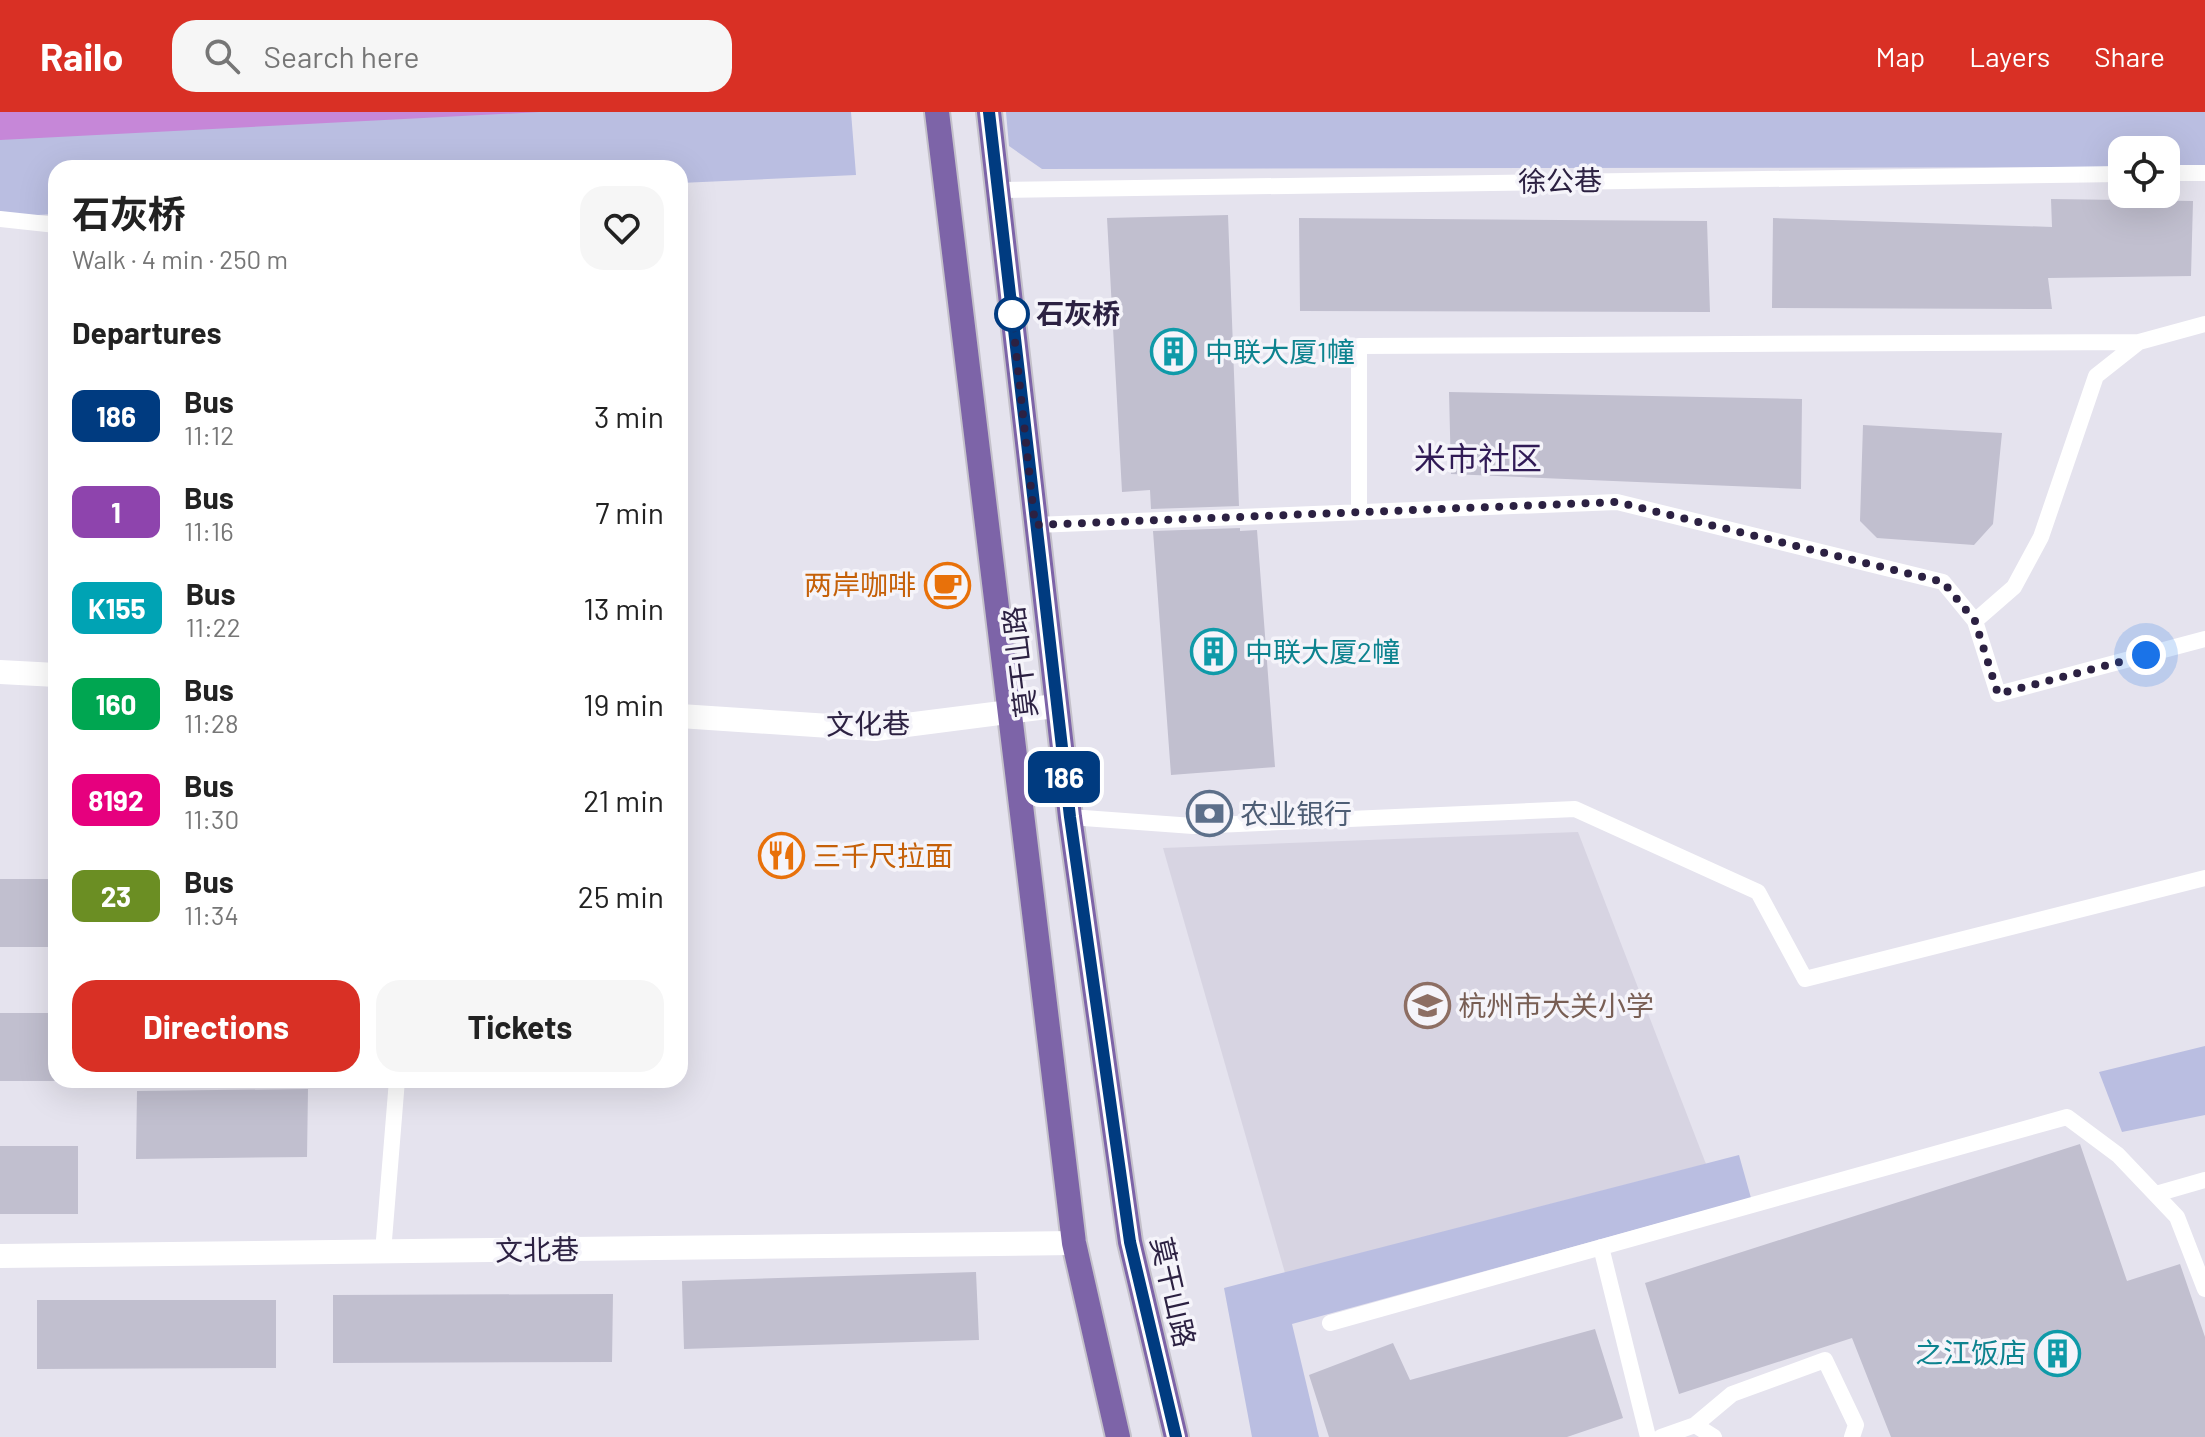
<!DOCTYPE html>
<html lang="en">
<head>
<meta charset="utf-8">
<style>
	:root { --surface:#fff; --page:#f6f6f6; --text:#222; --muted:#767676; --accent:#d93025 }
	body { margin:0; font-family:Barlow,"Noto Sans SC",sans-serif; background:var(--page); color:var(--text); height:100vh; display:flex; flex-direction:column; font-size:30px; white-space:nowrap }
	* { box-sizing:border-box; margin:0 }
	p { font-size:26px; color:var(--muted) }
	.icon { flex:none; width:44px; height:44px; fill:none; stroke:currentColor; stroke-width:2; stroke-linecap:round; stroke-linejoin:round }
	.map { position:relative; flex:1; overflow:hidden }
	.side { position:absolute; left:48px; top:48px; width:640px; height:928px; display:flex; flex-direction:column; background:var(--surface); border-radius:24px; box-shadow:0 8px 32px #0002 }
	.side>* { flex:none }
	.badge { padding:0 16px; border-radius:12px; font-size:28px; line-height:52px }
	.tools { position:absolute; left:2108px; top:24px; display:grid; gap:16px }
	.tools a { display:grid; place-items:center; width:72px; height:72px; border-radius:16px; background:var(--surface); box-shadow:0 8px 32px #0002; font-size:40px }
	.you { position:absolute; width:40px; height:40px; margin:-20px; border:6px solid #fff; border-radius:50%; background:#1a73e8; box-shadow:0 0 0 12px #1a73e833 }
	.map>.badge { position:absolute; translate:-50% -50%; box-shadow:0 0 0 4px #fff }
	h2 { padding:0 24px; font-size:30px; line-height:72px }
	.round { display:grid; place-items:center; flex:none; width:84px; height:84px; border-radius:24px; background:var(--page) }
	.overview { display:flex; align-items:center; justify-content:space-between; height:136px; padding:0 24px }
	h1 { font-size:38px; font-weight:700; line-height:60px }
	.action { display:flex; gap:16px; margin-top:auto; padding:16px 24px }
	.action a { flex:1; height:92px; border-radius:24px; background:var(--accent); color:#fff; font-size:32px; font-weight:700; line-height:92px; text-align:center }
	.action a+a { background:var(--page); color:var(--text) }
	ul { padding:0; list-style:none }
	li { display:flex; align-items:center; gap:24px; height:96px; padding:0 24px }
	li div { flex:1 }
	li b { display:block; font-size:30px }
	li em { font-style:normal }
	li .badge { min-width:88px; font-weight:700; text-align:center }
	header { display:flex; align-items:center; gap:48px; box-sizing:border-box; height:112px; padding:0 40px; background:var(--accent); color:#fff }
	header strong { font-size:38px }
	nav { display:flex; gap:44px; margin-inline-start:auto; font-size:28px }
	.search { width:560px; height:72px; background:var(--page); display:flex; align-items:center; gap:20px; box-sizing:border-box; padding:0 28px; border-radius:24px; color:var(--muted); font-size:30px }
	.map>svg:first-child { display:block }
	.built { fill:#d7d4e2 }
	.green { fill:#babee1 }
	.water { fill:#c687d8 }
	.building { fill:#c1bfcf }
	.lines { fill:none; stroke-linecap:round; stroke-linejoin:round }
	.primary-casing { stroke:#c4c1ca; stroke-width:28 }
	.lane { stroke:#fff; stroke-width:16 }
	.street { stroke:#fff; stroke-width:24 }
	.primary { stroke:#7d64a8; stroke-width:24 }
	.line-casing { stroke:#fff; stroke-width:18 }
	.line { stroke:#003b80; stroke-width:12 }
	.walk { stroke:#2c2142; stroke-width:8; stroke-dasharray:0 14.4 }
	.stop-dot { fill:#fff; stroke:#003b80; stroke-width:4 }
	.labels { text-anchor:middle; stroke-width:7; stroke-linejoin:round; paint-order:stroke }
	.street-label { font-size:28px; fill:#2c2142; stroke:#f5f4fa }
	.stop-label { font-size:28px; font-weight:bold; fill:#2c2142; stroke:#f5f4fa; text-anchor:start }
	.culture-label { font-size:28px; fill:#0d838f; stroke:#f5f4fa; text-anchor:start }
	.food-label { font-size:28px; fill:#c56008; stroke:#f5f4fa; text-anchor:end }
	.service-label { font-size:28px; fill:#4e5e75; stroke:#f5f4fa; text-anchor:start }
	.education-label { font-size:28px; fill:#785e54; stroke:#f5f4fa; text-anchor:start }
	.quarter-label { font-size:32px; fill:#311b56; stroke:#f5f4fa }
</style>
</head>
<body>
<header>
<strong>Railo</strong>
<div class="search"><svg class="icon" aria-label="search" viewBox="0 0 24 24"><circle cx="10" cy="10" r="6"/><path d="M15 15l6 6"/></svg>Search here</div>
<nav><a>Map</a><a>Layers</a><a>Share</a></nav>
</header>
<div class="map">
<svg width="2205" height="1325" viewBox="0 0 2205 1325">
	<rect width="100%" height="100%" fill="#e5e3ee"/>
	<!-- built -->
	<path class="built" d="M 1578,720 L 1706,1052 L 1285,1161 L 1163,736 Z"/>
	<!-- green -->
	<path class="green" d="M 0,0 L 851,0 L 856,63 L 680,71 L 680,56 L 56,56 L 56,102 L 0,105 Z
		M 1006,0 L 2205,0 L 2205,55 L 2166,55 L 2166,38 L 2122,38 L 2122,55 L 1042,57 L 1009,34 Z
		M 2205,934 L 2205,1003 L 2122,1020 L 2099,960 Z
		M 1739,1043 L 1751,1086 L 1292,1212 L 1319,1325 L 1252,1325 L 1224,1176 Z"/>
	<!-- water -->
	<path class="water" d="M 0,0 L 540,0 L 0,28 Z"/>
	<!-- building -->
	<path class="building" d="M 2051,87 L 2193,89 L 2191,164 L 2048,166 L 2052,197 L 1772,196 L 1773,106 L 2052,115 Z
		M 1228,103 L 1239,394 L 1151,397 L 1150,378 L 1122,380 L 1107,106 Z
		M 1299,106 L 1707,109 L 1710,200 L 1300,199 Z
		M 1449,280 L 1802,287 L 1801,377 L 1451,362 Z
		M 1863,313 L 2002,321 L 1993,412 L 1974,433 L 1877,426 L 1860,409 Z
		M 1240,416 L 1240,419 L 1257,418 L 1275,655 L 1171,663 L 1153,419 Z
		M 0,767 L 56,767 L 56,835 L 0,835 Z
		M 0,901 L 56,901 L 56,969 L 0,969 Z
		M 308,977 L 307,1045 L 136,1047 L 137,979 Z
		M 2080,1032 L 2127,1169 L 2180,1152 L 2205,1225 L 2205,1325 L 1891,1325 L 1852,1226 L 1679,1282 L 1645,1171 Z
		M 0,1034 L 78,1034 L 78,1102 L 0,1102 Z
		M 976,1160 L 979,1228 L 684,1237 L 682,1169 Z
		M 613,1182 L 612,1250 L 333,1251 L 333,1183 Z
		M 37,1188 L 276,1188 L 276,1256 L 37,1257 Z
		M 1595,1217 L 1623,1306 L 1567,1325 L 1329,1325 L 1309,1263 L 1393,1231 L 1410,1268 Z"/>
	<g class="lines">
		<defs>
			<path id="primary" d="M 937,0 L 1074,1131 L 1118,1325
				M 989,0 L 1070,705 L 1130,1130 L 1176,1325"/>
		</defs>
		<!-- primary casing -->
		<use href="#primary" class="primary-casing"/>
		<!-- lane -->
		<path class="lane" d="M 2166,61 L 2205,61
			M 998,78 L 2122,62
			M 0,107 L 56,113
			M 1359,398 L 1359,234 L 2139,230
			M 1035,413 L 1617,390 L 1943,470 L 1975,509 L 1998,582 L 2205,527
			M 1975,509 L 2014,475 L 2041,425 L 2096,264 L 2139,230 L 2205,212
			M 1070,705 L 1193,714 L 1575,697 L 1758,780 L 1805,867 L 2205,766
			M 2156,1082 L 2205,1068
			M 1601,1135 L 1648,1325
			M 383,1140 L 397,968
			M 1330,1211 L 2067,1005 L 2118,1043 L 2177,1105 L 2205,1177
			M 1695,1313 L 1732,1282 L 1825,1248 L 1856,1313 L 1852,1325
			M 1661,1325 L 1695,1313 L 1714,1325"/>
		<!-- street -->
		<path class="street" d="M 0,560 L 56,563
			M 680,604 L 875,617 L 1055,594
			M 0,1144 L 1074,1131"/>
		<!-- primary -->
		<use href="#primary" class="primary"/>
	</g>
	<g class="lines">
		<defs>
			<path id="line" d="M 989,0 L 1070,705 L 1130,1130 L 1176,1325"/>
		</defs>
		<!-- line casing -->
		<use href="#line" class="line-casing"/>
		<!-- line -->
		<use href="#line" class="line"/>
		<!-- walk -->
		<path class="walk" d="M 1012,202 L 1035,413 L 1617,390 L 1943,470 L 1975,509 L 1998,582 L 2146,543"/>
	</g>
	<!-- icons -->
	<defs>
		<symbol id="building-ring" viewBox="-11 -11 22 22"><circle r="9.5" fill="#f5f4fa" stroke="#0f9aa8" stroke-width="1.5"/><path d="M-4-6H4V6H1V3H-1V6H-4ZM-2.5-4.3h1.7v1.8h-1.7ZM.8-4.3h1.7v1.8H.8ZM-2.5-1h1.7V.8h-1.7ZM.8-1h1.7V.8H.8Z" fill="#0f9aa8"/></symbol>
		<symbol id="cafe-ring" viewBox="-11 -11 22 22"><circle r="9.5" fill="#f5f4fa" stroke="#e8710a" stroke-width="1.5"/><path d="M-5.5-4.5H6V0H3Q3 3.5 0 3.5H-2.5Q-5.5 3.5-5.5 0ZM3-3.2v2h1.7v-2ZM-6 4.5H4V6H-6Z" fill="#e8710a"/></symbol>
		<symbol id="bank-ring" viewBox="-11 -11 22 22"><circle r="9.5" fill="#f5f4fa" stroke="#5c6f8a" stroke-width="1.5"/><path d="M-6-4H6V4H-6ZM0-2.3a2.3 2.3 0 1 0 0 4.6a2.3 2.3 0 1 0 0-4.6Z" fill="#5c6f8a"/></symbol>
		<symbol id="restaurant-ring" viewBox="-11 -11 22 22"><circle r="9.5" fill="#f5f4fa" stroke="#e8710a" stroke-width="1.5"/><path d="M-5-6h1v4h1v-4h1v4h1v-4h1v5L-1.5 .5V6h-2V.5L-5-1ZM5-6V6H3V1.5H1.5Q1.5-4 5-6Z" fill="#e8710a"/></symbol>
		<symbol id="school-ring" viewBox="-11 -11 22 22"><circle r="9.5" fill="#f5f4fa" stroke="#8d6e63" stroke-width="1.5"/><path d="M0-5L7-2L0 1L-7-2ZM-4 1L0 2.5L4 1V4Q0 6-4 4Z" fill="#8d6e63"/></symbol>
	</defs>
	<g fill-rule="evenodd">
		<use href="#building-ring" x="1148" y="214" width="51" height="51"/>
		<use href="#cafe-ring" x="922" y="448" width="51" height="51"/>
		<use href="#building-ring" x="1188" y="514" width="51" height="51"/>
		<use href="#bank-ring" x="1184" y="676" width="51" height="51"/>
		<use href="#restaurant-ring" x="756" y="718" width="51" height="51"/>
		<use href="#school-ring" x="1402" y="868" width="51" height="51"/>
		<use href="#building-ring" x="2032" y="1216" width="51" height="51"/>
	</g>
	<!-- markers -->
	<circle class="stop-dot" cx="1012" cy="202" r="16"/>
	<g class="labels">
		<!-- street labels -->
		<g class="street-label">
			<text transform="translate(1560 69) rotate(-1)" y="10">徐公巷</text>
			<text transform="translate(1020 550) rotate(-97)" y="10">莫干山路</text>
			<text transform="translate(868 612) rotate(-1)" y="10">文化巷</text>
			<text transform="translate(537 1138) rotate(-1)" y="10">文北巷</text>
			<text transform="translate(1173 1180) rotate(77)" y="10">莫干山路</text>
		</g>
		<!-- stop labels -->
		<g class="stop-label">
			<text x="1036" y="212">石灰桥</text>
		</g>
		<!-- culture labels -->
		<g class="culture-label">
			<text x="1205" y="250">中联大厦1幢</text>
			<text x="1245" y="550">中联大厦2幢</text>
			<text x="2027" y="1251" text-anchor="end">之江饭店</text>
		</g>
		<!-- food labels -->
		<g class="food-label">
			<text x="916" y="483">两岸咖啡</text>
			<text x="813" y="754" text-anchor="start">三千尺拉面</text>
		</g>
		<!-- service labels -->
		<g class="service-label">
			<text x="1240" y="712">农业银行</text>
		</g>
		<!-- education labels -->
		<g class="education-label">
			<text x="1458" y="904">杭州市大关小学</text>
		</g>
		<!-- quarter labels -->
		<g class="quarter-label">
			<text x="1478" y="358">米市社区</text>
		</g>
	</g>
</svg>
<div class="tools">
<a><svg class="icon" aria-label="locate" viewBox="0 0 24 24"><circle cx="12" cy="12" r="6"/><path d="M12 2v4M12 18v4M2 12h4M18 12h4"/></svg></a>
</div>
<div class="you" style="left:2146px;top:543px"></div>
<b class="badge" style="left:1064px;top:665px;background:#003b80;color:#fff">186</b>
<section class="side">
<div class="overview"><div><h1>石灰桥</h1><p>Walk · 4 min · 250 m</p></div><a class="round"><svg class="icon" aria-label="heart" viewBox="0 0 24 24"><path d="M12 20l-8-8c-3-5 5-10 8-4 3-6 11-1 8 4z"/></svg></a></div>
<h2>Departures</h2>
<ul>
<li><span class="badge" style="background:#003b80;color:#fff">186</span><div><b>Bus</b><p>11:12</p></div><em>3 min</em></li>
<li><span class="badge" style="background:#8e44ad;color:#fff">1</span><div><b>Bus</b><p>11:16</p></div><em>7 min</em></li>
<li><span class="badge" style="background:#00a3b4;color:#fff">K155</span><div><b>Bus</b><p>11:22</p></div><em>13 min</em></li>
<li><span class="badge" style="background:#00a651;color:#fff">160</span><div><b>Bus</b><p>11:28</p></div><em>19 min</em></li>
<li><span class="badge" style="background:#e6007e;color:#fff">8192</span><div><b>Bus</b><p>11:30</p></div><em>21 min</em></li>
<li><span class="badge" style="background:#6b8e23;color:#fff">23</span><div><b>Bus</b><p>11:34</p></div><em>25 min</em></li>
</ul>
<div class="action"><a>Directions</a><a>Tickets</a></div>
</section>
</div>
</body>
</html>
